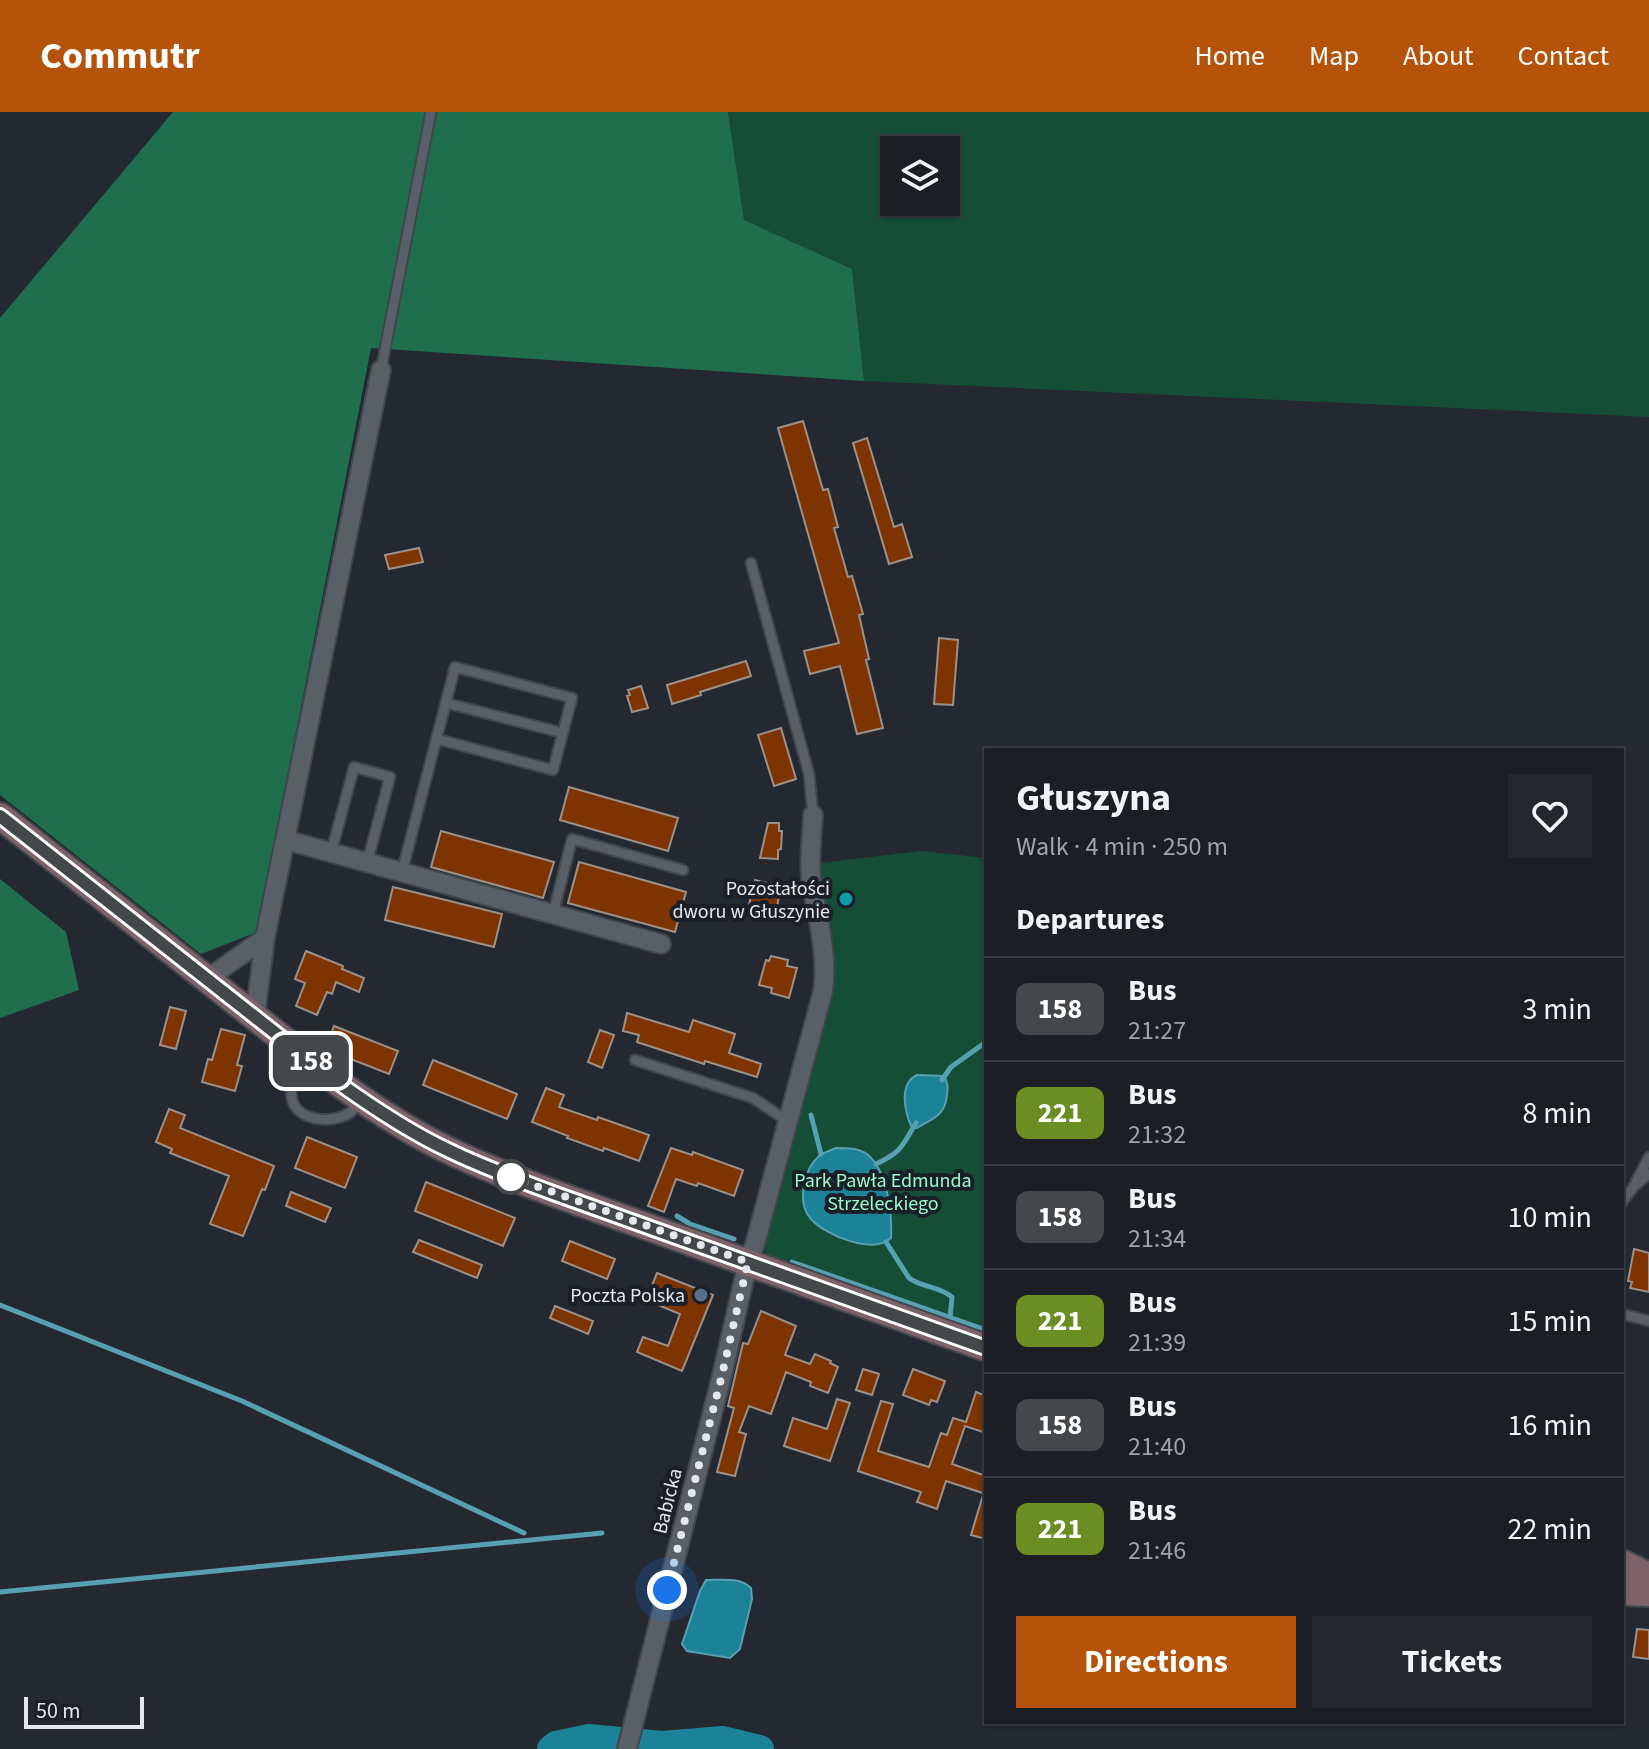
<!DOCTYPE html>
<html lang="en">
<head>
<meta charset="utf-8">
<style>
	:root { --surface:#1b1f25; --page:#24272d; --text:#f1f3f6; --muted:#a0a2a7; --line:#393d42; --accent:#b45309 }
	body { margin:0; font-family:"Source Sans 3",sans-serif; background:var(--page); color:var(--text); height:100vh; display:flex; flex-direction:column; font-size:30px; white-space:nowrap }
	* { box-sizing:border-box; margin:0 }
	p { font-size:26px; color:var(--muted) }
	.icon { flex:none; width:44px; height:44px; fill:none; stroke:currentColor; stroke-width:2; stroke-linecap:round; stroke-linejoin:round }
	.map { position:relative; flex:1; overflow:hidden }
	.details { position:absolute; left:984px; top:636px; width:640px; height:976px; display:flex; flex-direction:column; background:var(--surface); border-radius:0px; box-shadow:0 2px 6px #0004,0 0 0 2px var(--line) }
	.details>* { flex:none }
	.badge { padding:0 16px; border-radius:12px; font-size:28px; line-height:52px }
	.fabs { position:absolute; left:880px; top:24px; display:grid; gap:16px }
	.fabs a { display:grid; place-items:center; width:80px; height:80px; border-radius:0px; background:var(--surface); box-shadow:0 2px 6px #0004,0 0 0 2px var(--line); font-size:40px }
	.scale { position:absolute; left:24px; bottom:20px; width:120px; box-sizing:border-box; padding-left:8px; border:4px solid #e4e7ed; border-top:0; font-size:22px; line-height:28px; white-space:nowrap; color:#e4e7ed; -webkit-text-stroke:6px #1b1f27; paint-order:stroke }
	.you { position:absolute; width:40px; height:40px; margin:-20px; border:6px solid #fff; border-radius:50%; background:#1a73e8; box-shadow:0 0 0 12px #1a73e833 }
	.map>.badge { position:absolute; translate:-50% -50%; box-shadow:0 0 0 4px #fff }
	h2 { padding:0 32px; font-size:30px; line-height:72px }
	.round { display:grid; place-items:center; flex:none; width:84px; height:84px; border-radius:0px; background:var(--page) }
	.summary { display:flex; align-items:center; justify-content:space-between; height:136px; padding:0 32px }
	h1 { font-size:38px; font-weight:700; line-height:60px }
	.primary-button { display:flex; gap:16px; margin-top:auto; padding:16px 32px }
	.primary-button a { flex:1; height:92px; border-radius:0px; background:var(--accent); color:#fff; font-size:32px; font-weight:700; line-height:92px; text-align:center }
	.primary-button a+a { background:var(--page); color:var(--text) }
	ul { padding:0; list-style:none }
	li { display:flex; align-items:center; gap:24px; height:104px; padding:0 32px; border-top:2px solid var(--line) }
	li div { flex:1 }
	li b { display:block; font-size:30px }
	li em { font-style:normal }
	li .badge { min-width:88px; font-weight:700; text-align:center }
	header { display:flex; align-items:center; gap:48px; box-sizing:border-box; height:112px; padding:0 40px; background:var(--accent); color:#fff }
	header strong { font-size:38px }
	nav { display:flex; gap:44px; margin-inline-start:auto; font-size:28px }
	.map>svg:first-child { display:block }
	.green { fill:#154e36; fill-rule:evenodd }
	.forest { fill:#1f6f4e }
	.water { fill:#1b8298; stroke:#57a0b2; stroke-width:2 }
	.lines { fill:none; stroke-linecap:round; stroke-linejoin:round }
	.stream { stroke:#57a0b2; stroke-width:5 }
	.river { stroke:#1b8298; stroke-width:28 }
	.building { fill:#7e3401; stroke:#9c908b; stroke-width:2 }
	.lane-casing { stroke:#41454c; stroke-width:13 }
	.street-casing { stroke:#41454c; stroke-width:22 }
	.secondary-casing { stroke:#41454c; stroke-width:30 }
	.lane { stroke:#595f67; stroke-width:9 }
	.street { stroke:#595f67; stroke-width:18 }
	.secondary { stroke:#7e6269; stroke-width:26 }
	.line-casing { stroke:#fff; stroke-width:18 }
	.line { stroke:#45484a; stroke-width:12 }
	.walk { stroke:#e4e7ed; stroke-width:8; stroke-dasharray:0 14.4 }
	.culture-dot { fill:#0f9aa8; stroke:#1b1f27; stroke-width:3 }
	.stop-dot { fill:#fff; stroke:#45484a; stroke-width:4 }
	.service-dot { fill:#5c6f8a; stroke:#1b1f27; stroke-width:3 }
	.labels { text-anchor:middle; stroke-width:8; stroke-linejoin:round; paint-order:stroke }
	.poi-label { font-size:20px; fill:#e4e7ed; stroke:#1b1f27; text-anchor:end }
	.park-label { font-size:20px; fill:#96fac9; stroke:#1b1f27 }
	.street-label { font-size:20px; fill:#e4e7ed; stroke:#1b1f27 }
</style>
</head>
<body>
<header>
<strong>Commutr</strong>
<nav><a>Home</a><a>Map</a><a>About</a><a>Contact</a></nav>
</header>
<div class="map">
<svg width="1649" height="1637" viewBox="0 0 1649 1637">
	<rect width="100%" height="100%" fill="#242931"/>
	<!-- green -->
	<path class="green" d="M 728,0 L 1649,0 L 1649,305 L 864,269 L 852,157 L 744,109 ZM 894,38 L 946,38 L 946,90 L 894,90 Z
		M 921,739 L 986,746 L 986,1227 L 769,1147 L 766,1142 L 763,1130 L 828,881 L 820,751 Z"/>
	<!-- forest -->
	<path class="forest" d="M 173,0 L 728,0 L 744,108 L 852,157 L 864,269 L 371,236 L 257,820 L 201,842 L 0,683 L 0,206 Z
		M 0,767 L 66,820 L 79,878 L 0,906 Z"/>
	<!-- water -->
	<path class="water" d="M 917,963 L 944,964 C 948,971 948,975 947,983 C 945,1004 933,1006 917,1016 L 912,1016 C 905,1001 898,972 917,963 Z
		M 836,1036 C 847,1036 858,1036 867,1042 C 888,1059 892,1101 891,1126 C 873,1143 825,1123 811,1107 C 796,1091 804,1057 819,1044 C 824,1040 830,1039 836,1036 Z
		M 706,1468 C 721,1468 740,1465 751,1476 L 752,1487 L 740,1537 L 730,1546 L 687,1539 L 682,1532 L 700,1479 Z"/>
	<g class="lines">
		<!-- stream -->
		<path class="stream" d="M 942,968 L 951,955 L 986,930
			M 811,1003 L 821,1042
			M 876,1052 C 902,1040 902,1034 916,1011
			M 677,1104 L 690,1112 L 734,1127
			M 886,1130 L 909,1166 C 922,1176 940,1174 952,1185 L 950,1206
			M 792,1150 L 986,1218
			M 0,1193 L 242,1289 L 524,1421
			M 0,1480 L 602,1421"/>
		<!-- river -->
		<path class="river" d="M 551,1637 L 556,1633 L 589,1626 L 662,1633 L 723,1628 L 760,1637"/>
	</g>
	<!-- building -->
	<path class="building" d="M 803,309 L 823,378 L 828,377 L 838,415 L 834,416 L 848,465 L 852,464 L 863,502 L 859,503 L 869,547 L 866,548 L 883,616 L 857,622 L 840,554 L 810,562 L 804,539 L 839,531 L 778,316 Z
		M 867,326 L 894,415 L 902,412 L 912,445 L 889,452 L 853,331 Z
		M 419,436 L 423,450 L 389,457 L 385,443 Z
		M 939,526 L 958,528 L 953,593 L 934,592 Z
		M 746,549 L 751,564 L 700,580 L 701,583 L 672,592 L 667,573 Z
		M 641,574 L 648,596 L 632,600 L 627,584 L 630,583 L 628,578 Z
		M 781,616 L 796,667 L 774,674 L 758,623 Z
		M 569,675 L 678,706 L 668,739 L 560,708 Z
		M 768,711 L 779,711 L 779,719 L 782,719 L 781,737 L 778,738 L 778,747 L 760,746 Z
		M 441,719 L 554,750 L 543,786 L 431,755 Z
		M 579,750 L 686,780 L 675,820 L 568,791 Z
		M 755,768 L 780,774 L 777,797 L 775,797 L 773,806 L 747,801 Z
		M 393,775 L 502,802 L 494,835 L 385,808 Z
		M 306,839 L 343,854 L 342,857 L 364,866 L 359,880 L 336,870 L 332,882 L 327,880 L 317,903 L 296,894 L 305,871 L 295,867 Z
		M 771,844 L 788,848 L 787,854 L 797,856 L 789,886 L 771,881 L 772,876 L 759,873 L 766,848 L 769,849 Z
		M 170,895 L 186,899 L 176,937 L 160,933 Z
		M 627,901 L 689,920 L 693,908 L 735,922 L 729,941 L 761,952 L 757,965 L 705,949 L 704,952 L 637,930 L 639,923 L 623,919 Z
		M 334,914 L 398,939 L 389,962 L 325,937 Z
		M 221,917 L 245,923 L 237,953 L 242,954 L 235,979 L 202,970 L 208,947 L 212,948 Z
		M 600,918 L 614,923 L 602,956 L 588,950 Z
		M 433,948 L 517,982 L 507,1007 L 423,973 Z
		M 546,976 L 564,983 L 559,995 L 597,1008 L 598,1005 L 649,1023 L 639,1049 L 604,1036 L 603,1039 L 567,1026 L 568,1024 L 532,1010 Z
		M 169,997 L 185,1003 L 180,1016 L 274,1054 L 265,1078 L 262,1077 L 243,1124 L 210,1112 L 229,1064 L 170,1041 L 172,1037 L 156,1030 Z
		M 307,1025 L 357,1045 L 345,1076 L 295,1056 Z
		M 671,1036 L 692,1043 L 693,1040 L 743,1058 L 734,1084 L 698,1071 L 697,1074 L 676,1067 L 664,1100 L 648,1094 Z
		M 426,1070 L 515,1106 L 503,1134 L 415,1099 Z
		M 291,1080 L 331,1096 L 325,1110 L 286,1094 Z
		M 419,1128 L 482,1153 L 477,1166 L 413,1140 Z
		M 570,1129 L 615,1147 L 607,1167 L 562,1149 Z
		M 1634,1137 L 1649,1141 L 1649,1180 L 1630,1176 L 1632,1170 L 1628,1169 Z
		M 657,1161 L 713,1183 L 682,1259 L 637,1240 L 643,1225 L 668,1234 L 680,1202 L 646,1188 Z
		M 555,1194 L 593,1209 L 588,1222 L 550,1206 Z
		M 761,1199 L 796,1214 L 785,1243 L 810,1252 L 815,1242 L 831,1249 L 830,1251 L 838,1255 L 828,1281 L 810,1274 L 811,1270 L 786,1260 L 771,1302 L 749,1294 L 739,1320 L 746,1322 L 735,1364 L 717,1360 L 734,1296 L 728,1294 L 743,1231 L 748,1232 Z
		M 863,1257 L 879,1262 L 872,1283 L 856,1278 Z
		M 913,1257 L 945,1269 L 937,1290 L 931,1288 L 929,1293 L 903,1283 Z
		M 976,1280 L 986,1284 L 986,1312 L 983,1320 L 965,1314 L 952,1352 L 986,1364 L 986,1382 L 946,1369 L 937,1397 L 917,1390 L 921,1380 L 858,1359 L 881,1289 L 893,1292 L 878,1339 L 929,1355 L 941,1321 L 947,1323 L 953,1306 L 966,1310 Z
		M 837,1287 L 850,1291 L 830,1349 L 784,1334 L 793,1306 L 827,1317 Z
		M 983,1383 L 986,1384 L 986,1427 L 971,1423 Z
		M 1637,1517 L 1649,1518 L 1649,1547 L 1633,1545 Z"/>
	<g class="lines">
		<defs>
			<path id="lane" d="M 381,258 L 431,0
				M 751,451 L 809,662 L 813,703
				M 446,591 L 563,621
				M 331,741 L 354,655 L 390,665 L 367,751
				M 402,760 L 455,555 L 572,586 L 553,658 L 437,627
				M 553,802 L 572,727 L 683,758
				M 298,942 C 295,956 289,973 292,987 C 297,1010 336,1013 352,999 C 355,996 357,992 359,988
				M 635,948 L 753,986 L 789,1010
				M 1636,1070 L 1649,1045
				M 1622,1090 L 1634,1074 L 1649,1062
				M 1622,1202 L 1649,1209"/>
			<path id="street" d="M 286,728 L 661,832
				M 207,867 L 265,826
				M 255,904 L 265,826 L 381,258
				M 627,1637 L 722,1263 L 748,1150 L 755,1132 L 823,879 C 828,838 817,807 811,766 C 809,746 812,723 813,703"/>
			<path id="secondary" d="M 0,704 L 340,972 C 375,997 411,1021 450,1039 C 483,1055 518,1068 553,1081 L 986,1236
				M 1622,1451 L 1649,1464
				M 1622,1480 L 1649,1481"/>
		</defs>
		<!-- lane casing -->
		<use href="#lane" class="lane-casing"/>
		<!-- street casing -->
		<use href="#street" class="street-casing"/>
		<!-- secondary casing -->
		<use href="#secondary" class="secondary-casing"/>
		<!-- lane -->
		<use href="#lane" class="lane"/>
		<!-- street -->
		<use href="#street" class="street"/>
		<!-- secondary -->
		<use href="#secondary" class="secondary"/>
	</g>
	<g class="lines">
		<defs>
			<path id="line" d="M 0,704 L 340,972 C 375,997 411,1021 450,1039 C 483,1055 518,1068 553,1081 L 986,1236"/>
		</defs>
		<!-- line casing -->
		<use href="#line" class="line-casing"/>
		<!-- line -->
		<use href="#line" class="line"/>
		<!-- walk -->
		<path class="walk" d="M 511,1065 L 748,1150 L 722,1263 L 667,1478"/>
	</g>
	<!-- markers -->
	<circle class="culture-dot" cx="846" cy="787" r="8"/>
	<circle class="stop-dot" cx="511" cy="1065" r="16"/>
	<circle class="service-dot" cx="701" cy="1183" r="8"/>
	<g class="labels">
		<!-- poi labels -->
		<g class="poi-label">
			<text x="830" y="783">Pozostałości<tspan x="830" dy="23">dworu w Głuszynie</tspan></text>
			<text x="685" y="1190">Poczta Polska</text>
		</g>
		<!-- park labels -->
		<g class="park-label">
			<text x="883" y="1075">Park Pawła Edmunda<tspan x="883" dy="23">Strzeleckiego</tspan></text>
		</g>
		<!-- street labels -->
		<g class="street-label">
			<text transform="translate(667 1389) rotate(-76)" y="7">Babicka</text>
		</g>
	</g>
</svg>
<div class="fabs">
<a><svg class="icon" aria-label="layers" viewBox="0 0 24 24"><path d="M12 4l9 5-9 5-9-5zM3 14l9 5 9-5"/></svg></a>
</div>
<div class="scale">50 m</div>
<div class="you" style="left:667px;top:1478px"></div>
<b class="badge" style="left:311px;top:949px;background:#45484a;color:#fff">158</b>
<section class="details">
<div class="summary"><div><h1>Głuszyna</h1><p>Walk · 4 min · 250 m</p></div><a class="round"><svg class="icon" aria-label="heart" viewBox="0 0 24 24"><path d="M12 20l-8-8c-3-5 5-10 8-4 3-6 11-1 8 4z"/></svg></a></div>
<h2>Departures</h2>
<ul>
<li><span class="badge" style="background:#45484a;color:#fff">158</span><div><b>Bus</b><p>21:27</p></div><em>3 min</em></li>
<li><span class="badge" style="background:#6b8e23;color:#fff">221</span><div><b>Bus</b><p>21:32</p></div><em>8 min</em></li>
<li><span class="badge" style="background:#45484a;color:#fff">158</span><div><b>Bus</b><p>21:34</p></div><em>10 min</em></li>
<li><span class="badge" style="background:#6b8e23;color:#fff">221</span><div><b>Bus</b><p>21:39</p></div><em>15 min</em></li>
<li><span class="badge" style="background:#45484a;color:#fff">158</span><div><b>Bus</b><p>21:40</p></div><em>16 min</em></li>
<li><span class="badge" style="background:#6b8e23;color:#fff">221</span><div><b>Bus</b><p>21:46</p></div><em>22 min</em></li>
</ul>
<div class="primary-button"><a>Directions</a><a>Tickets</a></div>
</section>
</div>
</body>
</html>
